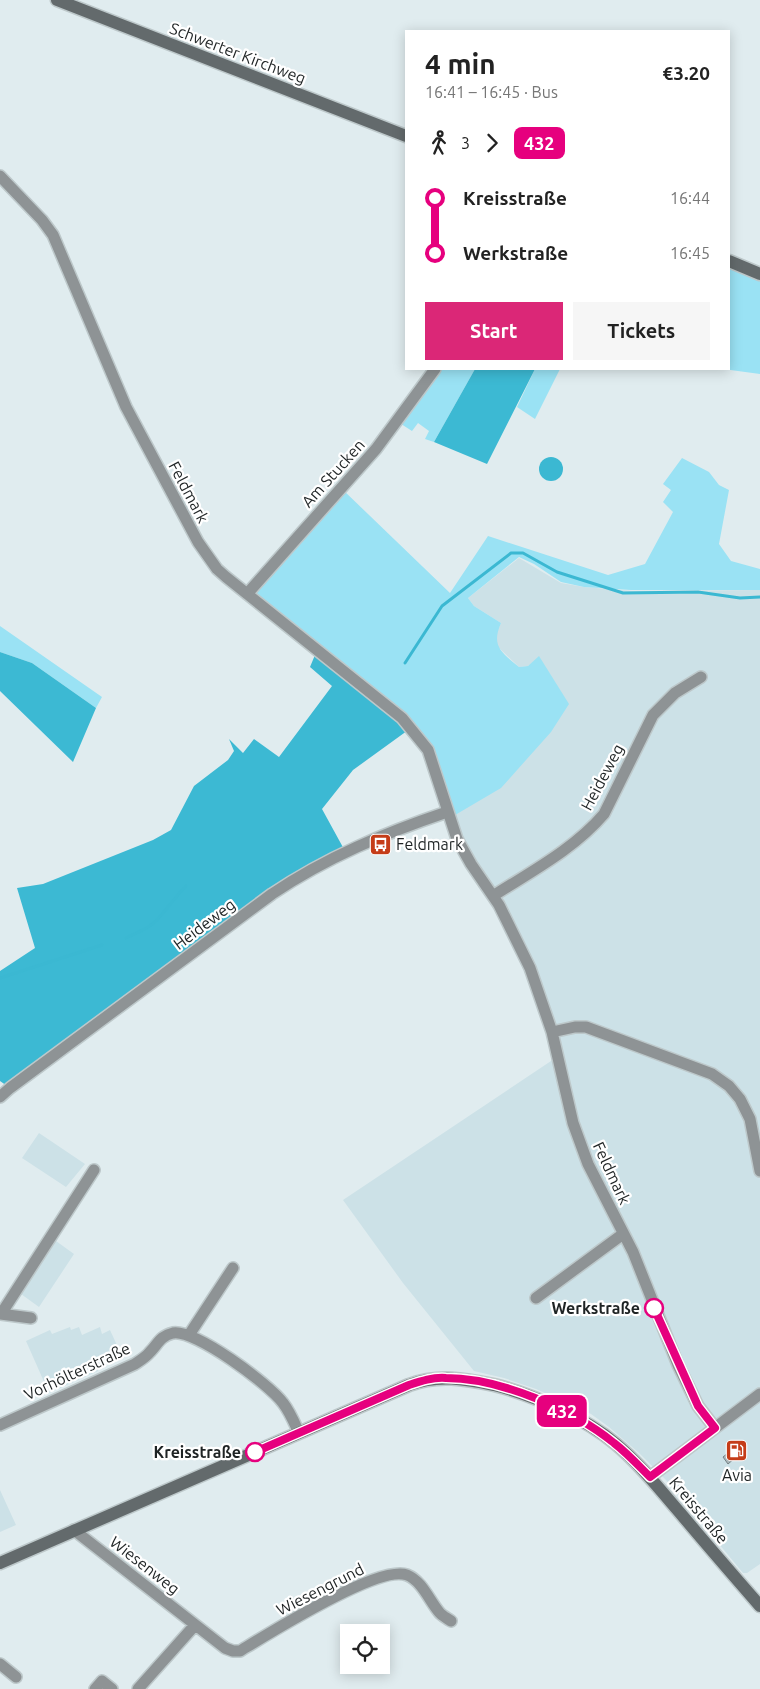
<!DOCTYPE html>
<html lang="en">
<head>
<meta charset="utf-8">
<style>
	:root { --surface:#fff; --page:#f6f6f6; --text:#222; --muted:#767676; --accent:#db2777 }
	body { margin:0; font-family:Ubuntu,sans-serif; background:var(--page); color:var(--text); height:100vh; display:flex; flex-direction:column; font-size:19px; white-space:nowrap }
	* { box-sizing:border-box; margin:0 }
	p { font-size:16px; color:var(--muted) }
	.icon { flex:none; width:28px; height:28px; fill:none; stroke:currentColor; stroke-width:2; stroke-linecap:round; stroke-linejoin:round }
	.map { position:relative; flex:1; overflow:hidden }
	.sheet { position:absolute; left:405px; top:30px; width:325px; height:340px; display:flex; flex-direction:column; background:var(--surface); border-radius:0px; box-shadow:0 2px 12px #0003 }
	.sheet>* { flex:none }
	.badge { padding:0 10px; border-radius:8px; font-size:18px; line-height:32px }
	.tools { position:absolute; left:340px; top:1624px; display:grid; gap:10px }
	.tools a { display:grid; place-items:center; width:50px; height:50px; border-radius:0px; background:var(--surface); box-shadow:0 2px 12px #0003; font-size:25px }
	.map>.badge { position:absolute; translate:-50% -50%; box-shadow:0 0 0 2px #fff }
	.legs { display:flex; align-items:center; gap:8px; height:55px; padding:0 20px; font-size:16px }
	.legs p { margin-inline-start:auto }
	.overview { display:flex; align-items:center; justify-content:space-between; height:85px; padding:0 20px }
	h1 { font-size:28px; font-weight:700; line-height:38px }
	.cta { display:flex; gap:10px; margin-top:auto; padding:10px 20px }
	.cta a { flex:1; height:58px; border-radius:0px; background:var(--accent); color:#fff; font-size:20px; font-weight:700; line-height:58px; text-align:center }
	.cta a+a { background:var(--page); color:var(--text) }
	ul { padding:0 20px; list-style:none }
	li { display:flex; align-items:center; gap:18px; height:55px; font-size:19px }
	li i { display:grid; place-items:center; width:8px; height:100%; margin:0 6px; background:currentColor }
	li i::after { content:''; width:12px; height:12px; margin:-6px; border:4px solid; border-radius:50%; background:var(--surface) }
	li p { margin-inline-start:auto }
	li:first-child i { background:linear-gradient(#0000 50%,currentColor 0) }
	li:last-child i { background:linear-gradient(currentColor 50%,#0000 0) }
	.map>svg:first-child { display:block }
	.built { fill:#cce1e7 }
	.green { fill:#9ae2f4 }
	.forest { fill:#3cb9d3 }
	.water { fill:#3bb8d2 }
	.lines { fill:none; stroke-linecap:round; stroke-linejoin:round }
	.stream { stroke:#3bb8d2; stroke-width:3 }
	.building { fill:#abb7ba; stroke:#768184 }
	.street-casing { stroke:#bdc8ca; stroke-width:14 }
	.secondary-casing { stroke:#bdc8ca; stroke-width:15 }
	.street { stroke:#8e9395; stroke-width:11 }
	.secondary { stroke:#636a6c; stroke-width:12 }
	.line-1-casing { stroke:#fff; stroke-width:11 }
	.line-1 { stroke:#e6007e; stroke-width:8 }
	.stop-1-dot { fill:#fff; stroke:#e6007e; stroke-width:2.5 }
	.labels { text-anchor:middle; stroke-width:4.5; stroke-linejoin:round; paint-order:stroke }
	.street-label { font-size:16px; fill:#1e2324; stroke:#fff }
	.poi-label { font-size:16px; fill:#1e2324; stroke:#fff; text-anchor:start }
	.stop-label { font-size:16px; font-weight:bold; fill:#1e2324; stroke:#fff; text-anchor:end }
</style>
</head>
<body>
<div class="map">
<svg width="760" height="1689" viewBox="0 0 760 1689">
	<rect width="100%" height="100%" fill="#e0ecef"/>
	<!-- built -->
	<path class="built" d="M 519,558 L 561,583 L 584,587 L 632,591 L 760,590 L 760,1564 L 747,1573 L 743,1573 L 666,1480 L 639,1453 L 609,1427 L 591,1414 L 536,1389 L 504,1378 L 474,1371 L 403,1283 L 343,1200 L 557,1057 L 530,968 L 450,818 L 540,657 L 528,666 L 519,667 L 497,646 L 495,636 L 501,623 L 474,606 L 468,598 Z
		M 39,1133 L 85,1164 L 66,1187 L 22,1158 Z
		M 56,1241 L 74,1254 L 39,1307 L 21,1294 Z
		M 70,1327 L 71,1330 L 79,1327 L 82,1335 L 100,1327 L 102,1334 L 110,1330 L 121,1354 L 96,1367 L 98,1371 L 49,1393 L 26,1341 L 50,1330 L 52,1334 Z
		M 0,1490 L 16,1525 L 0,1532 Z"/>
	<!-- green -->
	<path class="green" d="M 729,261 L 760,273 L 760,374 L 723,369 L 729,369 Z
		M 435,369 L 475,369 L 434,442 L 425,439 L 429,431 L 418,423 L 412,431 L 398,422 Z
		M 535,369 L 560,369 L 535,419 L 517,407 Z
		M 682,458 L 709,472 L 719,485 L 729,490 L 719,544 L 731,561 L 760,569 L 760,590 L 631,590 L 584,587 L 561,582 L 534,564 L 519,557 L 468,598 L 474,606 L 501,623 C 491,646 501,652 519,667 L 528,666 L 539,656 L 569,704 L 551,732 L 501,788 L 450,818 L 428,750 L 247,594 L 341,488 L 450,593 L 488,536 L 608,575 L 645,564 L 673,512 L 663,502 L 671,490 L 663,484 Z
		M 0,626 L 102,697 L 96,708 L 32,663 L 0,652 Z"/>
	<!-- forest -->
	<path class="forest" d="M 475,369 L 535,369 L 487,464 L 434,442 Z
		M 0,652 L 32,663 L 96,708 L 73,762 L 0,691 Z
		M 315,655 L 411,728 L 353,770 L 322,809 L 345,851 L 306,871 L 10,1088 L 0,1081 L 0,971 L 35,948 L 17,888 L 43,884 L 153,840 L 171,830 L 194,786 L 228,760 L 234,751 L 229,739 L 243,753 L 254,739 L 279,757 L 332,686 L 310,667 Z"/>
	<!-- water -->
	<path class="water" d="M539 469a12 12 0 1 1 24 0a12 12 0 1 1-24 0Z"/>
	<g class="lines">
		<!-- stream -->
		<path class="stream" d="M 405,663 L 442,606 L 511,553 L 523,553 L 557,572 L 623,593 L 698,592 L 740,598 L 760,597
			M 126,938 C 136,933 149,929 157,920 C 167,909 175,897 186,886
			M 0,978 L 102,945"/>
	</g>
	<!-- building -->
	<path class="building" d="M 738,1445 L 746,1455 L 738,1460 L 736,1457 L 728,1464 L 723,1457 Z"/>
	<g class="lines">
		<defs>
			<path id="street" d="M 0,176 L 42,220 L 53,235 L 126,407 L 198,542 L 217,569 L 226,577 L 402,718 L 428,750 L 457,839 L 471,864 L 499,905 L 530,968 L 552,1032 L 573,1123 L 588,1164 L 633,1252 L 678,1365 L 698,1406 L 715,1428
				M 247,594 L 376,449 L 435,369
				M 493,896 C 532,871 574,849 604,814 L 653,715 L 675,693 L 701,677
				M 552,1032 L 575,1027 L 586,1027 L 712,1074 L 729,1086 L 740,1099 L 750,1119 L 760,1171
				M 0,1097 L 10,1088 L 272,894 C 327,857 385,833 447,812
				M 536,1298 L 623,1234
				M 0,1314 L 31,1318
				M 1,1314 L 94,1170
				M 189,1335 L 233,1268
				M 0,1425 L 135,1364 C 141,1360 146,1357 150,1352 C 158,1344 160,1336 173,1333 C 195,1329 269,1384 283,1403 C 290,1412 294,1422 299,1433
				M 650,1477 L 760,1394
				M 74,1530 L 225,1648 L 233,1651 L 240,1651 C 268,1634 379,1564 407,1575 C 422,1581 429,1600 439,1612 C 442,1616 447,1618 451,1621
				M 0,1664 L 16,1677
				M 95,1689 L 102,1681 L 112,1689
				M 138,1689 L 195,1625"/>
			<path id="secondary" d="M 57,0 L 406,136
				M 729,261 L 760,274
				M 0,1563 L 409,1385 C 438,1374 465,1379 494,1385 C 534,1395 585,1418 616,1444 C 641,1465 660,1490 681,1514 C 707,1545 733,1575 760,1606"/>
		</defs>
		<!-- street casing -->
		<use href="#street" class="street-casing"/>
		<!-- secondary casing -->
		<use href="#secondary" class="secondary-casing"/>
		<!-- street -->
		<use href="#street" class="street"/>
		<!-- secondary -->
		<use href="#secondary" class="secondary"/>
	</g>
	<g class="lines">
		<defs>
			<path id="line-1" d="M 255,1452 L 409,1385 C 421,1381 433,1377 446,1378 C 500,1378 572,1409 614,1443 C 627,1453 638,1465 650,1477 L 715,1428 L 698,1406 L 654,1308"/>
		</defs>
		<!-- line-1 casing -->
		<use href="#line-1" class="line-1-casing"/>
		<!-- line-1 -->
		<use href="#line-1" class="line-1"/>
	</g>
	<!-- icons -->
	<defs>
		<symbol id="bus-square" viewBox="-11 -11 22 22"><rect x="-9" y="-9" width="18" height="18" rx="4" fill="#c53c18" stroke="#fff"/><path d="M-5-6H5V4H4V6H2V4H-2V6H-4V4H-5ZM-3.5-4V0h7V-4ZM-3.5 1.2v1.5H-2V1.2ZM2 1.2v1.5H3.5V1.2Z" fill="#fff"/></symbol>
		<symbol id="fuel-square" viewBox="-11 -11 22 22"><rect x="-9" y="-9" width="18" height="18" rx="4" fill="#c53c18" stroke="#fff"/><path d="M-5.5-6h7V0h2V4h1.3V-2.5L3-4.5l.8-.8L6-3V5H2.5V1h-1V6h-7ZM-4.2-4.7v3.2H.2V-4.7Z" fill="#fff"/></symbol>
	</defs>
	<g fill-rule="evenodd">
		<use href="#bus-square" x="368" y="832" width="25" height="25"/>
		<use href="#fuel-square" x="724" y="1438" width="25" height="25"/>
	</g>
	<!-- markers -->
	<g class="stop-1-dot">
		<circle cx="654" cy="1308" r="9"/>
		<circle cx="255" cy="1452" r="9"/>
	</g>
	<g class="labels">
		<!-- street labels -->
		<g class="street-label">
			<text transform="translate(238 53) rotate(21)" y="6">Schwerter Kirchweg</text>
			<text transform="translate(333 473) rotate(-48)" y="6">Am Stucken</text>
			<text transform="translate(189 492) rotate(62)" y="6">Feldmark</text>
			<text transform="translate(602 777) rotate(-62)" y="6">Heideweg</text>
			<text transform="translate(204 924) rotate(-37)" y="6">Heideweg</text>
			<text transform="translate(612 1173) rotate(65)" y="6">Feldmark</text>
			<text transform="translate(77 1371) rotate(-25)" y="6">Vorhölterstraße</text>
			<text transform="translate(699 1510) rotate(50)" y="6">Kreisstraße</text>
			<text transform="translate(145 1565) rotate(38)" y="6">Wiesenweg</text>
			<text transform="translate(320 1589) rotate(-27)" y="6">Wiesengrund</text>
		</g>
		<!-- poi labels -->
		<g class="poi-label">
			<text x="396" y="850">Feldmark</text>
			<text x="737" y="1481" text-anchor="middle">Avia</text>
		</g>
		<!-- stop labels -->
		<g class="stop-label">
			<text x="640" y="1314">Werkstraße</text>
			<text x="241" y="1458">Kreisstraße</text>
		</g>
	</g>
</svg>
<div class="tools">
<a><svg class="icon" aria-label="locate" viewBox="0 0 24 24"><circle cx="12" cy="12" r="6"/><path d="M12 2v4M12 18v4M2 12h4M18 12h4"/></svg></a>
</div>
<b class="badge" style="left:562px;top:1411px;background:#e6007e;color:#fff">432</b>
<section class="sheet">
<div class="overview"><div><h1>4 min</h1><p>16:41 – 16:45 · Bus</p></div><b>€3.20</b></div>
<div class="legs"><svg class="icon" aria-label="walk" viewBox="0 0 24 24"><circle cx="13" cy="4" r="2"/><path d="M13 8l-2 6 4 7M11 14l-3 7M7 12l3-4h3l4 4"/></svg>3<svg class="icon" aria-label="forward" viewBox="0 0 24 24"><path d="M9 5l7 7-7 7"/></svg><b class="badge" style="background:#e6007e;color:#fff">432</b></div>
<ul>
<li><i style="color:#e6007e"></i><b>Kreisstraße</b><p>16:44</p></li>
<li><i style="color:#e6007e"></i><b>Werkstraße</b><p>16:45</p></li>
</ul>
<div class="cta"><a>Start</a><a>Tickets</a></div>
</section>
</div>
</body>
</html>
